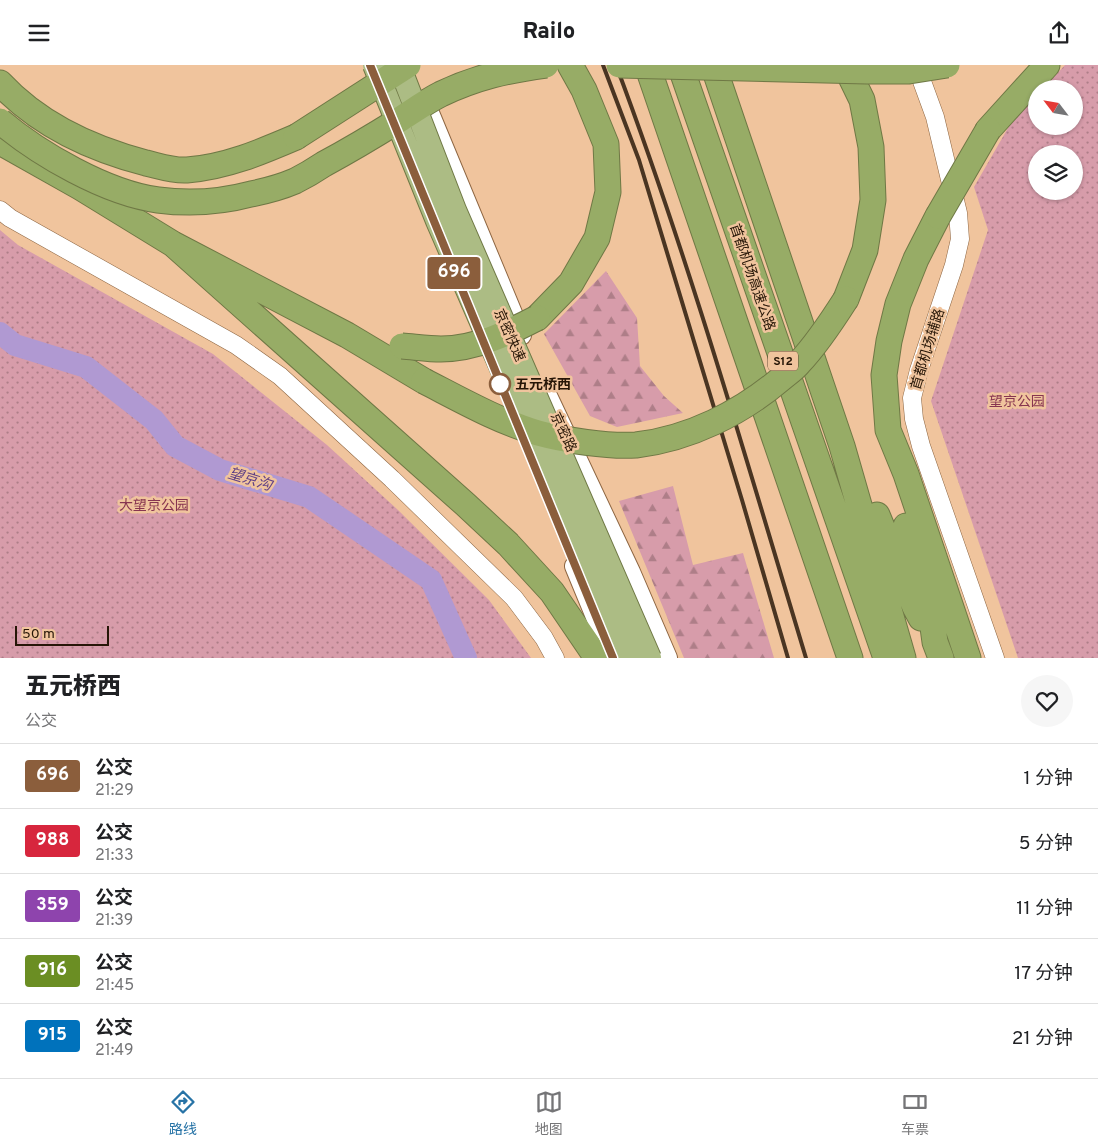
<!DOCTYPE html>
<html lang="zh">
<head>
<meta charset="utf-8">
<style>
	:root { --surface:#fff; --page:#f6f6f6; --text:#202124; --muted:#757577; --line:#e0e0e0; --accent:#2773a6 }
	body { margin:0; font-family:Overpass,"Noto Sans SC",sans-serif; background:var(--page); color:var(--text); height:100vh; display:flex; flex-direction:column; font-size:19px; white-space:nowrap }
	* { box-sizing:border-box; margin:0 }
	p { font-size:16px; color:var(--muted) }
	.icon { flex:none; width:28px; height:28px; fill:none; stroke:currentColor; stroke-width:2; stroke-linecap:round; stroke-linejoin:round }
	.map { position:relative; height:593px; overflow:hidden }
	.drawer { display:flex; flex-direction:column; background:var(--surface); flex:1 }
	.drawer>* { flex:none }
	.badge { padding:0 10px; border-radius:4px; font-size:18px; line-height:32px }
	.needle { width:32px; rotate:301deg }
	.fabs { position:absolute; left:1028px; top:15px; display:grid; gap:10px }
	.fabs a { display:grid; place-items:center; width:55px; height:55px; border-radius:50%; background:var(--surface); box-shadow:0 1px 4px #0004; font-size:25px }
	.scale { position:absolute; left:15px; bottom:12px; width:94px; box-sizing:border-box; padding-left:5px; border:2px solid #261607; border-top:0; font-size:14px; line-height:18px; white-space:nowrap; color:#261607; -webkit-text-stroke:4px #f0c49d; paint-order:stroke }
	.map>.badge { position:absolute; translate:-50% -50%; box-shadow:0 0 0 2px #fff }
	.round { display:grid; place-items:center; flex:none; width:52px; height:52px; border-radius:26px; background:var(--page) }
	.headline { display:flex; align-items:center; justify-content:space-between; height:85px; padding:0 25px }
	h1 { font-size:24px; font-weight:800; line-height:38px }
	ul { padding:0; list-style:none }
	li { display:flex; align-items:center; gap:15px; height:65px; padding:0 25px; border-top:1px solid var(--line) }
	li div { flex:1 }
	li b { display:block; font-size:19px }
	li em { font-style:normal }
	li .badge { min-width:55px; font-weight:700; text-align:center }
	header { display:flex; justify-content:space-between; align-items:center; height:65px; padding:0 25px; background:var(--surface); font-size:22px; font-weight:800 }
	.menu { display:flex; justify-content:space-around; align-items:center; height:70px; border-top:1px solid var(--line); background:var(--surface); font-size:14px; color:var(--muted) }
	.menu a { display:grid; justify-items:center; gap:2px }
	.menu .active { color:var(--accent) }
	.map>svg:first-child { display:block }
	.grass { fill:url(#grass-dots); fill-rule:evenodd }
	.forest { fill:url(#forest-firs) }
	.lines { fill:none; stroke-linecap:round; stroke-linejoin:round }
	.river { stroke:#b099d2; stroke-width:22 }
	.tertiary-casing { stroke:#8e6642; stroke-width:19 }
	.secondary-casing { stroke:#8e6642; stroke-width:22 }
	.motorway-casing { stroke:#6f7845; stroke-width:27 }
	.tertiary { stroke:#fff; stroke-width:18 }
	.secondary { stroke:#fff; stroke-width:20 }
	.motorway { stroke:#97ac66; stroke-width:25 }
	.rail { stroke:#4a3522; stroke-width:4 }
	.trunk-bridge-casing { stroke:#6f7845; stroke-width:24; stroke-linecap:butt }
	.motorway-bridge-casing { stroke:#6f7845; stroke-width:27; stroke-linecap:butt }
	.trunk-bridge { stroke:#acbc84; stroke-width:22 }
	.motorway-bridge { stroke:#97ac66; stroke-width:25 }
	.line-casing { stroke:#fff; stroke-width:11 }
	.line { stroke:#8b5e3c; stroke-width:8 }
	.stop-dot { fill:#fff; stroke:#8b5e3c; stroke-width:2.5 }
	.labels { text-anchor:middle; stroke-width:5; stroke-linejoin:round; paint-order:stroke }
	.shield { fill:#f0c49d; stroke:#634a34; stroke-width:1 }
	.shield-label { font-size:12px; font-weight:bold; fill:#261607 }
	.street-label { font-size:14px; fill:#261607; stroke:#f0c49d }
	.stop-label { font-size:14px; font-weight:bold; fill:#261607; stroke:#f0c49d; text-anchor:start }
	.park-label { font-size:14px; fill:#873550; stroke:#f0c49d }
	.water-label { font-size:15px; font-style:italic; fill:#5f4086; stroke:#f0c49d }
</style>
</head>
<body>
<header><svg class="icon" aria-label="menu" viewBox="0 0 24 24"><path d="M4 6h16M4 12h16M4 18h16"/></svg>Railo<svg class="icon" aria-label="share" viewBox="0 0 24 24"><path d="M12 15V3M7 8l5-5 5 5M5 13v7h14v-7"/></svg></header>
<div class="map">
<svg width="1098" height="593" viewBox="0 0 1098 593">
	<defs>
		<pattern id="grass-dots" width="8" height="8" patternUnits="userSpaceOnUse" patternTransform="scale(1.25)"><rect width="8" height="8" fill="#d79caa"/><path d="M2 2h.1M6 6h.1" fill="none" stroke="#ae7e88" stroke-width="1.8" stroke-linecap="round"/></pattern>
		<pattern id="forest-firs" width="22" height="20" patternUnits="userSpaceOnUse" patternTransform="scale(1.25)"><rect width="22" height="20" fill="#d79caa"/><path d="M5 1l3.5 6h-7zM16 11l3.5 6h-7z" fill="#ae7e88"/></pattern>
	</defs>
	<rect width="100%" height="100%" fill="#f0c49d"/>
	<!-- grass -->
	<path class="grass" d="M 1065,0 L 1098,0 L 1098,593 L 1018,593 L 931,336 L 988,165 L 974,122 L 1012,56 L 1036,30 L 1036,61 L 1074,61 L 1074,24 L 1043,24 ZM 1036,89 L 1074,89 L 1074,126 L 1036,126 Z
		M 0,165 L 18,180 L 213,289 L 327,380 L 398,445 L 489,535 L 531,593 L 0,593 Z"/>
	<!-- forest -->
	<path class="forest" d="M 606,206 L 637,253 L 640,301 L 664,331 L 683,348 L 617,362 L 590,351 L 544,269 Z
		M 673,421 L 693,500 L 743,488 L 774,593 L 684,593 L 619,436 Z"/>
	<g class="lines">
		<!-- river -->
		<path class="river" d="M 0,268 L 15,280 L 86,302 L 154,355 L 175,381 L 220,405 L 309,432 L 431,515 L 466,593"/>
		<defs>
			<path id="tertiary" d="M 916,0 L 935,52 L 958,148 L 960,174 L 954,200 L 919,305 L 912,333 L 914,354 L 921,381 L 995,593
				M 0,145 L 10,153 L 236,280 L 280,311 L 392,414 L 514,533 L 544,573 L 555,593"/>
			<path id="secondary" d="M 424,36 L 521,270
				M 547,331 L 630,507 L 667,593
				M 575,501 L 613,593"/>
			<path id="motorway" d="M 647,0 L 850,593
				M 680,0 L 886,593
				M 713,0 L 842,381 L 903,593
				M 845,0 L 862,35 L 871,82 L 873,135 L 865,185 L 846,234
				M 0,18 C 38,59 92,84 146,98 C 159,101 173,106 187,105 C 226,102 261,87 296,72
				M 988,65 L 1047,0
				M 0,77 L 80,122 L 173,179 L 347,270 L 424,316
				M 938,151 L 916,194 L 898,239 L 889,276 L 884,310 L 888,365 L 906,409 L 968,593
				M 173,179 L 465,439 L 508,479 L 552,527 L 597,593
				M 537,253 L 571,218 L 597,173 L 608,127 L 606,79 L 584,25 L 570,0
				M 877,450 L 915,542 L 921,553
				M 906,461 L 929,533 L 935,577 L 941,593"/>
		</defs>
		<!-- tertiary casing -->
		<use href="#tertiary" class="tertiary-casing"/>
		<!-- secondary casing -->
		<use href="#secondary" class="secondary-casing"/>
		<!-- motorway casing -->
		<use href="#motorway" class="motorway-casing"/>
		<!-- tertiary -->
		<use href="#tertiary" class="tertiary"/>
		<!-- secondary -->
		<use href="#secondary" class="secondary"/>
		<!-- motorway -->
		<use href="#motorway" class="motorway"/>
		<!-- rail -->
		<path class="rail" d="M 603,0 L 639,95 L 742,435 L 788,593
			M 616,0 C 689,194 746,394 806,593"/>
		<defs>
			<path id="trunk-bridge" d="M 374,0 L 437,156 L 627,593
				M 399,0 L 455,145 L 650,593"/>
			<path id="motorway-bridge" d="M 619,0 L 867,6 L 909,6 L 947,0
				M 0,56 C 39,89 106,128 158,135 C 189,139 221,137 251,129 C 266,126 281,122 295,116 C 305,111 315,105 324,99 C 350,85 375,70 399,55 C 413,46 427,36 441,29 C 477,12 508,5 546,0
				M 296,72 L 408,0
				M 938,151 L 988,65
				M 402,281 C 415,282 429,284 441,284 C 476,284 508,268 537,253
				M 424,316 C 461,335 498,356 538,368 C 563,375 609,382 636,380 C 689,374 741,348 782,313 C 788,308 794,304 799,298 C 817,279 832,256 846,234"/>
		</defs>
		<!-- trunk-bridge casing -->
		<use href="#trunk-bridge" class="trunk-bridge-casing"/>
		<!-- motorway-bridge casing -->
		<use href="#motorway-bridge" class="motorway-bridge-casing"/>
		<!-- trunk-bridge -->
		<use href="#trunk-bridge" class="trunk-bridge"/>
		<!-- motorway-bridge -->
		<use href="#motorway-bridge" class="motorway-bridge"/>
	</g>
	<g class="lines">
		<defs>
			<path id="line" d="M 370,0 L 613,593"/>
		</defs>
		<!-- line casing -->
		<use href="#line" class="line-casing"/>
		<!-- line -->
		<use href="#line" class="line"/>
	</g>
	<!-- markers -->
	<circle class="stop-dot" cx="500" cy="319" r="10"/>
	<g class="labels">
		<!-- shield labels -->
		<rect class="shield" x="768" y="286.5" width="30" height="19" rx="4"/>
		<g class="shield-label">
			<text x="783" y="300">S12</text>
		</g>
		<!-- street labels -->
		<g class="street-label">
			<text transform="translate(753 212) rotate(71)" y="5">首都机场高速公路</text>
			<text transform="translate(510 270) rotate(66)" y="5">京密快速</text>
			<text transform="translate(927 284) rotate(-73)" y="5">首都机场辅路</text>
			<text transform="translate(564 367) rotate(65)" y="5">京密路</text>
		</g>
		<!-- stop labels -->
		<g class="stop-label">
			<text x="515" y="324">五元桥西</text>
		</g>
		<!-- park labels -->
		<g class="park-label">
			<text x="1017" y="341">望京公园</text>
			<text x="154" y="445">大望京公园</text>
		</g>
		<!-- water labels -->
		<g class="water-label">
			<text transform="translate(250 414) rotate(17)" y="5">望京沟</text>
		</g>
	</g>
</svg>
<div class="fabs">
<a><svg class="needle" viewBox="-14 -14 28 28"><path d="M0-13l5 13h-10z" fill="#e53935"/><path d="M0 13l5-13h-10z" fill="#757577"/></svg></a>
<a><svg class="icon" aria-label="layers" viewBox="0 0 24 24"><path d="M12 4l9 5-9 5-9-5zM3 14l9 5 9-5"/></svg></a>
</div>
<div class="scale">50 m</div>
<b class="badge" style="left:454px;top:208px;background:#8b5e3c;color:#fff">696</b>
</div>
<section class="drawer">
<div class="headline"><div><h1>五元桥西</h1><p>公交</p></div><a class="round"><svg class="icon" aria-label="heart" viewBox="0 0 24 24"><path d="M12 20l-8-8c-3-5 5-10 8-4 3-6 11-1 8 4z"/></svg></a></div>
<ul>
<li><span class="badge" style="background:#8b5e3c;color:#fff">696</span><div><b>公交</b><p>21:29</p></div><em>1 分钟</em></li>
<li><span class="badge" style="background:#d7263d;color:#fff">988</span><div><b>公交</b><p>21:33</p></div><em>5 分钟</em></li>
<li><span class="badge" style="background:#8e44ad;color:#fff">359</span><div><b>公交</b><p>21:39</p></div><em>11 分钟</em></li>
<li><span class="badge" style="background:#6b8e23;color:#fff">916</span><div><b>公交</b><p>21:45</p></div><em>17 分钟</em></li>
<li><span class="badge" style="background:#0072bc;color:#fff">915</span><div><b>公交</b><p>21:49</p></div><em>21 分钟</em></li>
</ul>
</section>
<nav class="menu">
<a class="active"><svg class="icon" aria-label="directions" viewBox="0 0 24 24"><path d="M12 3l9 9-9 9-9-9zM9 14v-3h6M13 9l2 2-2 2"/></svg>路线</a>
<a><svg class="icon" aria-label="map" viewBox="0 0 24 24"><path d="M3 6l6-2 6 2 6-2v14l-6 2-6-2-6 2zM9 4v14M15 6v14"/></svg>地图</a>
<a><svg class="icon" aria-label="tickets" viewBox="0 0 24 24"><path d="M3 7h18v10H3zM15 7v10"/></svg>车票</a>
</nav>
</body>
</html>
